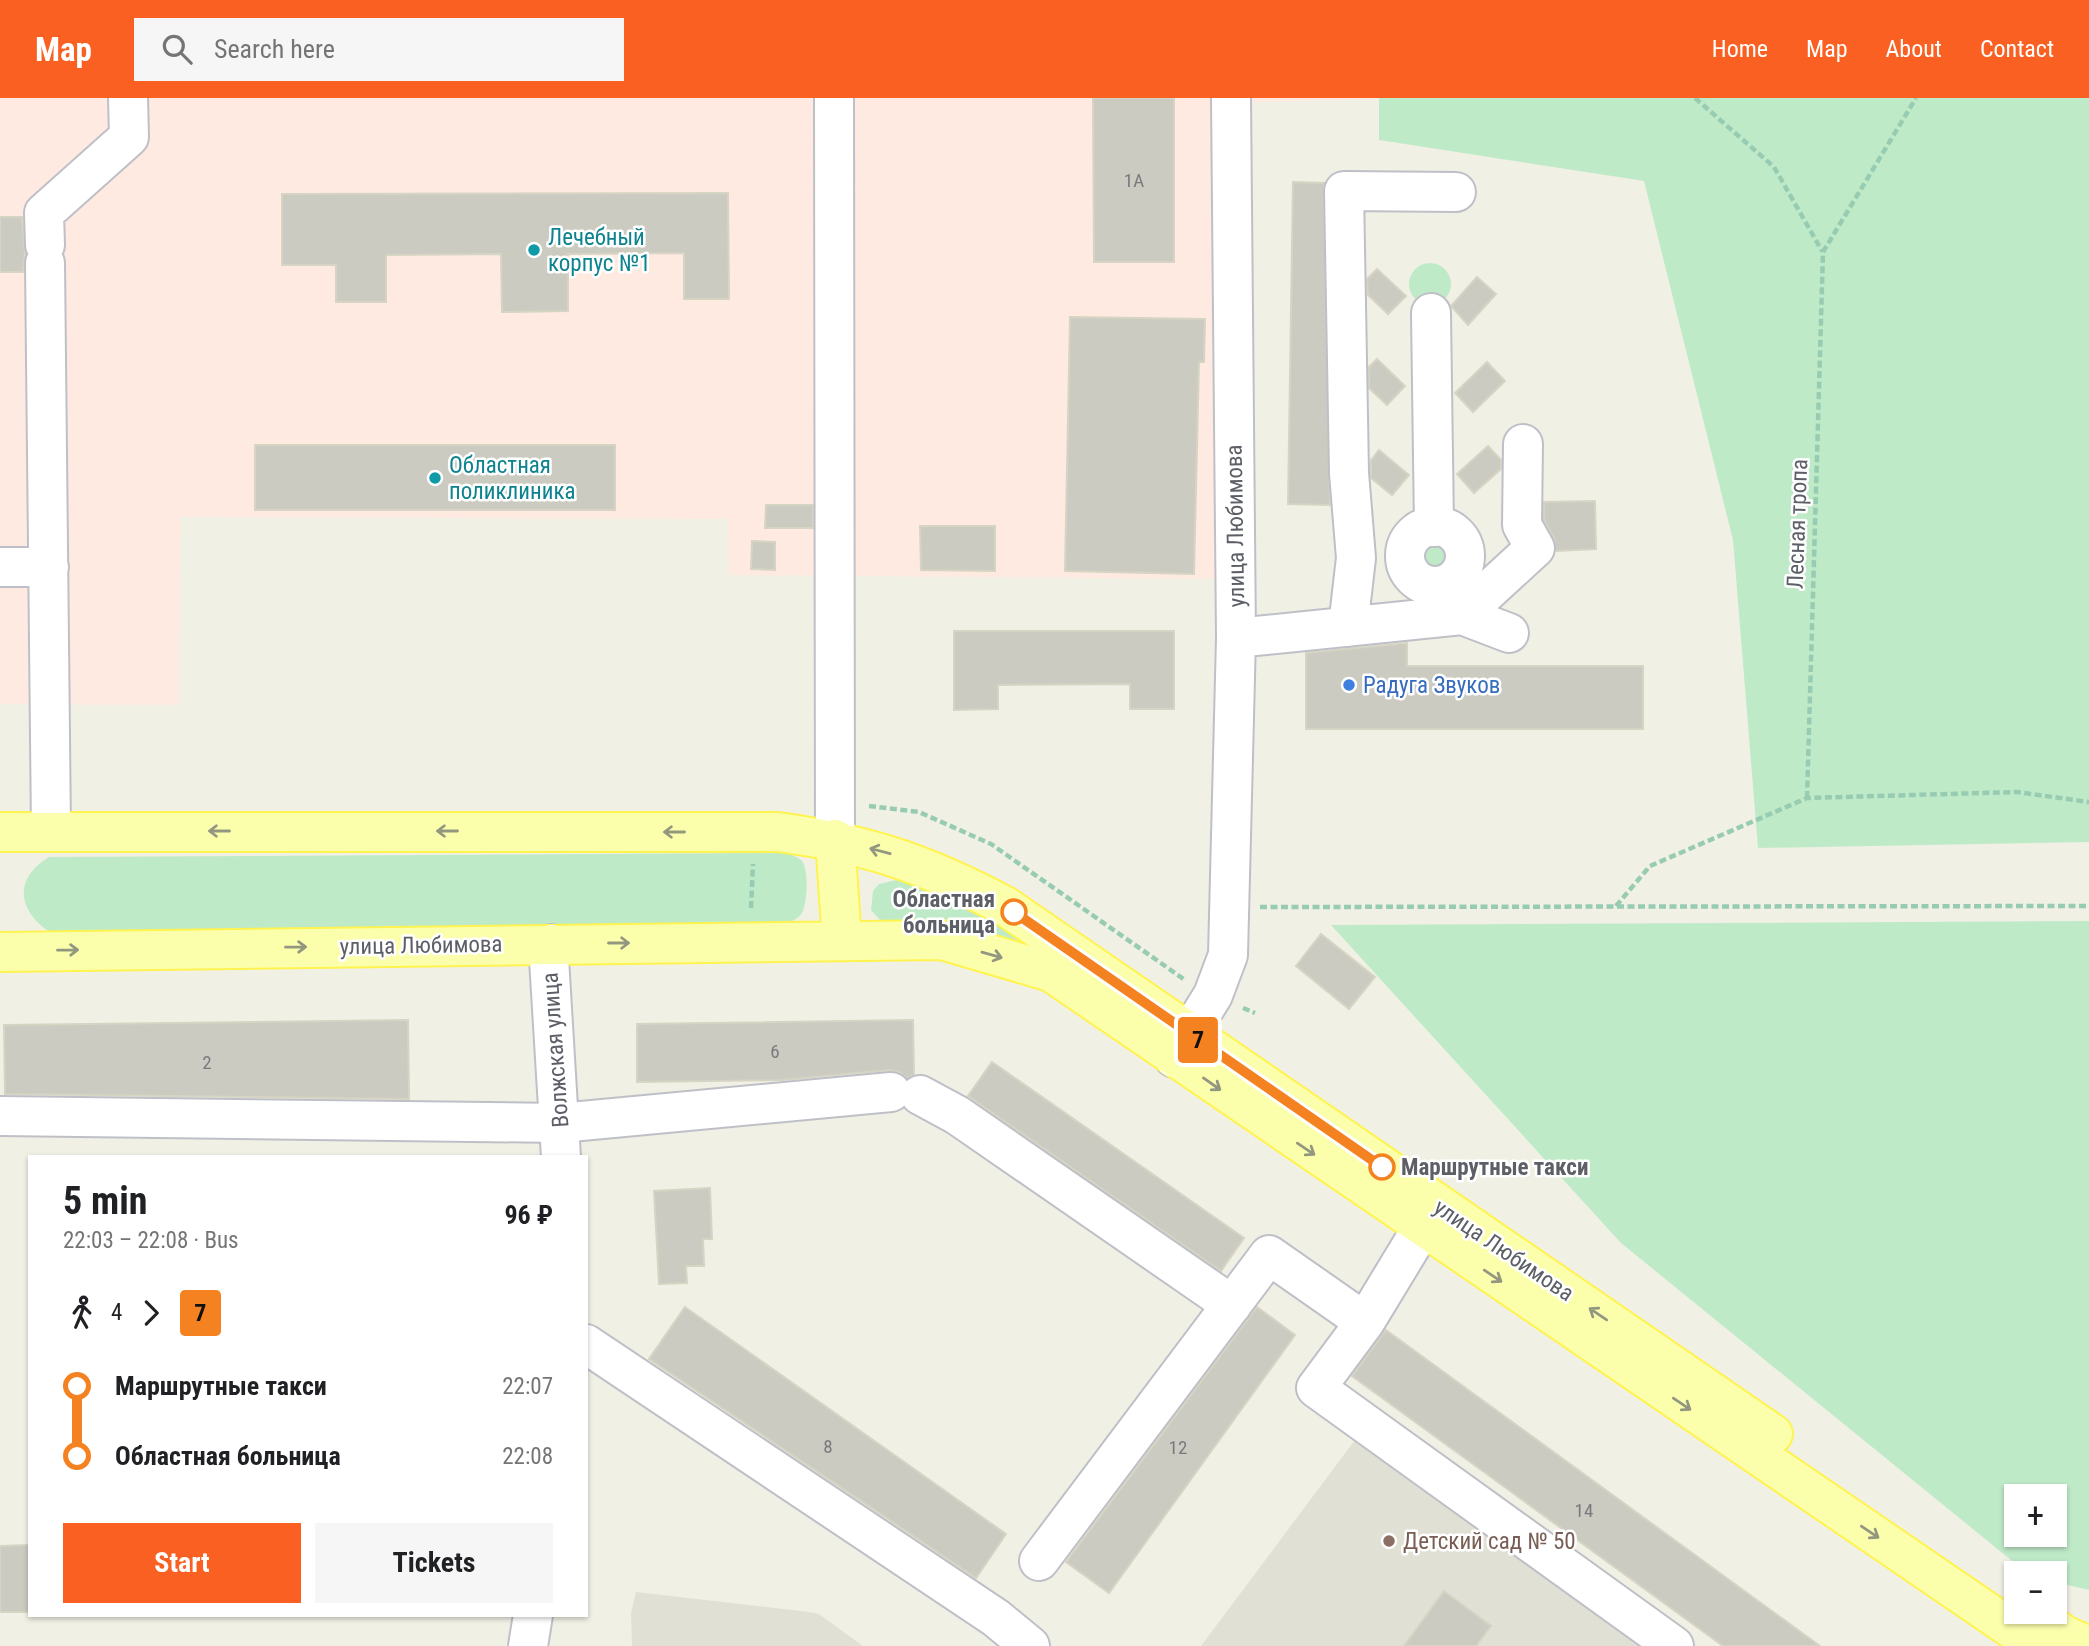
<!DOCTYPE html>
<html lang="en">
<head>
<meta charset="utf-8">
<style>
	:root { --surface:#fff; --page:#f6f6f6; --text:#202124; --muted:#757577; --accent:#fa6022 }
	body { margin:0; font-family:"Roboto Condensed",sans-serif; background:var(--page); color:var(--text); height:100vh; display:flex; flex-direction:column; font-size:26px; white-space:nowrap }
	* { box-sizing:border-box; margin:0 }
	p { font-size:23px; color:var(--muted) }
	.icon { flex:none; width:38px; height:38px; fill:none; stroke:currentColor; stroke-width:2; stroke-linecap:round; stroke-linejoin:round }
	.map { position:relative; flex:1; overflow:hidden }
	.sheet { position:absolute; left:28px; top:1057px; width:560px; height:462px; display:flex; flex-direction:column; background:var(--surface); border-radius:0px; box-shadow:0 2px 5px #0004 }
	.sheet>* { flex:none }
	.badge { padding:0 14px; border-radius:5px; font-size:24px; line-height:46px }
	.tools { position:absolute; left:2004px; top:1386px; display:grid; gap:14px }
	.tools a { display:grid; place-items:center; width:63px; height:63px; border-radius:0px; background:var(--surface); box-shadow:0 2px 5px #0004; font-size:35px }
	.map>.badge { position:absolute; translate:-50% -50%; box-shadow:0 0 0 4px #fff }
	.legs { display:flex; align-items:center; gap:10px; height:77px; padding:0 35px; font-size:23px }
	.legs p { margin-inline-start:auto }
	.head { display:flex; align-items:center; justify-content:space-between; height:119px; padding:0 35px }
	h1 { font-size:38px; font-weight:700; line-height:52px }
	.cta { display:flex; gap:14px; margin-top:auto; padding:14px 35px }
	.cta a { flex:1; height:80px; border-radius:0px; background:var(--accent); color:#fff; font-size:28px; font-weight:700; line-height:80px; text-align:center }
	.cta a+a { background:var(--page); color:var(--text) }
	ul { padding:0 35px; list-style:none }
	li { display:flex; align-items:center; gap:24px; height:70px; font-size:26px }
	li i { display:grid; place-items:center; width:10px; height:100%; margin:0 9px; background:currentColor }
	li i::after { content:''; width:18px; height:18px; margin:-9px; border:5px solid; border-radius:50%; background:var(--surface) }
	li p { margin-inline-start:auto }
	li:first-child i { background:linear-gradient(#0000 50%,currentColor 0) }
	li:last-child i { background:linear-gradient(currentColor 50%,#0000 0) }
	header { display:flex; align-items:center; gap:42px; box-sizing:border-box; height:98px; padding:0 35px; background:var(--accent); color:#fff }
	header strong { font-size:33px }
	nav { display:flex; gap:38px; margin-inline-start:auto; font-size:24px }
	.search { width:490px; height:63px; background:var(--page); display:flex; align-items:center; gap:18px; box-sizing:border-box; padding:0 24px; border-radius:0px; color:var(--muted); font-size:26px }
	.map>svg:first-child { display:block }
	.education { fill:#e1e0d4 }
	.medical { fill:#feeae1 }
	.green { fill:#bfeac8; fill-rule:evenodd }
	.building { fill:#cccbc2; stroke:#d6d4c3; stroke-width:2 }
	.lines { fill:none; stroke-linecap:round; stroke-linejoin:round }
	.minor-casing { stroke:#bfc0c7; stroke-width:42 }
	.major-casing { stroke:#fff350; stroke-width:42 }
	.path { stroke:#97ccb2; stroke-width:4.5; stroke-dasharray:7 3.5; stroke-linecap:butt }
	.minor { stroke:#fff; stroke-width:38 }
	.major { stroke:#fbffac; stroke-width:38 }
	.oneway { stroke:#94977f }
	.line-1-casing { stroke:#fff; stroke-width:16 }
	.line-1 { stroke:#f58220; stroke-width:10 }
	.culture-dot { fill:#0f9aa8; stroke:#fff; stroke-width:2.5 }
	.shop-dot { fill:#3f7fe0; stroke:#fff; stroke-width:2.5 }
	.stop-1-dot { fill:#fff; stroke:#f58220; stroke-width:3.5 }
	.education-dot { fill:#8d6e63; stroke:#fff; stroke-width:2.5 }
	.labels { text-anchor:middle; stroke-width:5; stroke-linejoin:round; paint-order:stroke }
	.number-label { font-size:19px; fill:#797a7e }
	.culture-label { font-size:23px; fill:#0d838f; stroke:#fff; text-anchor:start }
	.street-label { font-size:23px; fill:#5d5f67; stroke:#fff }
	.shop-label { font-size:23px; fill:#366cbe; stroke:#fff; text-anchor:start }
	.stop-label { font-size:23px; font-weight:bold; fill:#5d5f67; stroke:#fff; text-anchor:end }
	.education-label { font-size:23px; fill:#785e54; stroke:#fff; text-anchor:start }
</style>
</head>
<body>
<header>
<strong>Map</strong>
<div class="search"><svg class="icon" aria-label="search" viewBox="0 0 24 24"><circle cx="10" cy="10" r="6"/><path d="M15 15l6 6"/></svg>Search here</div>
<nav><a>Home</a><a>Map</a><a>About</a><a>Contact</a></nav>
</header>
<div class="map">
<svg width="2089" height="1548" viewBox="0 0 2089 1548">
	<rect width="100%" height="100%" fill="#f1f0e5"/>
	<!-- education -->
	<path class="education" d="M 1358,1338 L 1638,1548 L 1201,1548 Z
		M 636,1494 L 809,1514 L 819,1516 L 863,1548 L 632,1548 L 631,1515 Z"/>
	<!-- medical -->
	<path class="medical" d="M 0,0 L 1411,0 L 1214,5 L 1218,481 L 729,477 L 728,421 L 180,419 L 179,607 L 0,606 Z"/>
	<!-- green -->
	<path class="green" d="M 1379,0 L 2089,0 L 2089,744 L 1758,750 L 1733,442 L 1644,83 L 1379,42 Z
		M1409 186a21 21 0 1 1 42 0a21 21 0 1 1-42 0Z
		M1414 459a21 21 0 1 1 42 0a21 21 0 1 1-42 0Z
		M 787,755 C 792,757 798,759 802,763 C 809,773 807,802 803,813 C 799,821 793,823 785,825 L 48,833 C 17,811 14,780 49,759 Z
		M 905,780 L 967,805 L 1033,847 L 891,827 L 880,822 L 871,812 L 873,793 L 879,786 Z
		M 2089,823 L 2089,1492 L 2055,1484 L 2054,1475 L 2027,1475 L 1621,1145 L 1331,827 ZM 2016,1398 L 2054,1398 L 2054,1437 L 2016,1437 Z"/>
	<!-- building -->
	<path class="building" d="M 1093,0 L 1174,0 L 1174,164 L 1094,164 Z
		M 1293,84 L 1324,85 L 1330,407 L 1288,406 Z
		M 728,95 L 729,201 L 684,201 L 684,155 L 568,156 L 568,213 L 502,214 L 501,156 L 386,157 L 386,204 L 336,204 L 336,167 L 282,167 L 282,96 Z
		M 0,119 L 22,119 L 25,156 L 23,174 L 0,174 Z
		M 1377,171 L 1406,198 L 1388,216 L 1368,197 L 1367,181 Z
		M 1477,179 L 1496,196 L 1468,227 L 1451,208 Z
		M 1070,219 L 1205,221 L 1204,264 L 1199,264 L 1194,476 L 1065,473 Z
		M 1377,261 L 1405,288 L 1387,307 L 1369,290 L 1369,269 Z
		M 1487,264 L 1505,283 L 1473,314 L 1455,295 Z
		M 255,347 L 615,347 L 615,412 L 255,412 Z
		M 1488,348 L 1501,362 L 1501,371 L 1474,395 L 1457,376 Z
		M 1379,352 L 1409,377 L 1392,397 L 1371,380 L 1371,362 Z
		M 1595,403 L 1596,451 L 1556,453 L 1554,440 L 1544,422 L 1544,404 Z
		M 766,407 L 813,407 L 813,430 L 765,430 Z
		M 920,428 L 995,428 L 995,473 L 921,472 Z
		M 752,443 L 775,444 L 775,472 L 751,471 Z
		M 954,533 L 1174,533 L 1174,611 L 1130,611 L 1130,586 L 998,587 L 998,611 L 954,612 Z
		M 1407,545 L 1407,568 L 1643,568 L 1643,631 L 1306,631 L 1306,555 Z
		M 1321,836 L 1375,879 L 1349,911 L 1296,868 Z
		M 408,922 L 409,1001 L 5,996 L 4,927 Z
		M 913,922 L 914,977 L 907,980 L 899,974 L 889,972 L 782,982 L 637,984 L 637,926 Z
		M 992,964 L 1244,1140 L 1221,1173 L 968,998 Z
		M 710,1090 L 712,1141 L 703,1141 L 704,1168 L 686,1168 L 687,1185 L 659,1186 L 654,1093 Z
		M 685,1209 L 1006,1436 L 976,1480 L 649,1261 Z
		M 1257,1209 L 1295,1237 L 1109,1495 L 1066,1464 Z
		M 1386,1232 L 1820,1548 L 1723,1548 L 1352,1278 Z
		M 30,1447 L 30,1514 L 0,1514 L 0,1448 Z
		M 1444,1493 L 1491,1528 L 1476,1548 L 1404,1548 Z"/>
	<g class="lines">
		<defs>
			<path id="minor" d="M 834,0 L 835,741
				M 45,147 L 44,115 L 129,39 L 128,0
				M 45,165 L 51,733
				M 1431,215 L 1434,429
				M1405 458a30 30 0 1 1 60 0a30 30 0 1 1-60 0Z
				M 0,469 L 49,469
				M 1462,517 L 1535,450 L 1522,427 L 1523,346
				M 1348,529 L 1356,460 L 1349,375 L 1344,93 L 1456,94
				M 1236,540 L 1462,517 L 1509,535
				M 551,846 L 549,861 L 561,1059
				M 1174,960 L 1213,897 L 1228,857 L 1236,540 L 1231,0
				M 920,997 L 957,1017 L 1232,1207
				M 0,1018 L 560,1025 L 891,994
				M 1422,1130 L 1365,1224 L 1316,1290 L 1674,1548
				M 586,1246 L 996,1520 L 1030,1548
				M 1039,1463 L 1269,1157 L 1365,1224
				M 528,1548 L 533,1517"/>
			<path id="major" d="M 0,734 L 778,734 C 867,746 926,766 1005,808 L 1773,1336
				M 835,741 L 842,843
				M 0,854 L 942,842 L 1051,874 L 2037,1548
				M 2031,1514 L 2066,1538 L 2089,1548"/>
		</defs>
		<!-- minor casing -->
		<use href="#minor" class="minor-casing"/>
		<!-- major casing -->
		<use href="#major" class="major-casing"/>
		<!-- path -->
		<path class="path" d="M 1695,0 L 1774,69 L 1822,153
			M 1807,700 L 1823,154 L 1916,0
			M 869,708 L 919,714 L 991,746 L 1185,882
			M 1616,808 L 1650,768 L 1807,700 L 2017,694 L 2089,704
			M 1260,809 L 2089,808
			M 751,810 L 753,766
			M 1243,910 L 1255,915"/>
		<!-- minor -->
		<use href="#minor" class="minor"/>
		<!-- major -->
		<use href="#major" class="major"/>
	</g>
	<!-- one-way arrows -->
	<defs><path id="oneway-shaft" d="M-6 0H5M1.5-3L5.5 0L1.5 3" fill="none" stroke-width="1.6" stroke-linecap="round" stroke-linejoin="round" transform="scale(1.75)"/></defs>
	<g class="oneway">
		<use href="#oneway-shaft" transform="translate(219 733) rotate(-180)"/>
		<use href="#oneway-shaft" transform="translate(447 733) rotate(-180)"/>
		<use href="#oneway-shaft" transform="translate(674 734) rotate(-180)"/>
		<use href="#oneway-shaft" transform="translate(880 753) rotate(-165)"/>
		<use href="#oneway-shaft" transform="translate(619 845)"/>
		<use href="#oneway-shaft" transform="translate(296 849) rotate(-1)"/>
		<use href="#oneway-shaft" transform="translate(68 852) rotate(-1)"/>
		<use href="#oneway-shaft" transform="translate(992 857) rotate(16)"/>
		<use href="#oneway-shaft" transform="translate(1212 986) rotate(35)"/>
		<use href="#oneway-shaft" transform="translate(1306 1051) rotate(34)"/>
		<use href="#oneway-shaft" transform="translate(1493 1178) rotate(34)"/>
		<use href="#oneway-shaft" transform="translate(1598 1216) rotate(-146)"/>
		<use href="#oneway-shaft" transform="translate(1682 1306) rotate(34)"/>
		<use href="#oneway-shaft" transform="translate(1870 1434) rotate(34)"/>
	</g>
	<g class="lines">
		<defs>
			<path id="line-1" d="M 1014,814 L 1382,1069"/>
		</defs>
		<!-- line-1 casing -->
		<use href="#line-1" class="line-1-casing"/>
		<!-- line-1 -->
		<use href="#line-1" class="line-1"/>
	</g>
	<!-- markers -->
	<g class="culture-dot">
		<circle cx="534" cy="152" r="7"/>
		<circle cx="435" cy="380" r="7"/>
	</g>
	<circle class="shop-dot" cx="1349" cy="587" r="7"/>
	<g class="stop-1-dot">
		<circle cx="1014" cy="814" r="12"/>
		<circle cx="1382" cy="1069" r="12"/>
	</g>
	<circle class="education-dot" cx="1389" cy="1443" r="7"/>
	<g class="labels">
		<!-- number labels -->
		<g class="number-label">
			<text x="1134" y="89">1А</text>
			<text x="775" y="960">6</text>
			<text x="207" y="971">2</text>
			<text x="828" y="1355">8</text>
			<text x="1178" y="1356">12</text>
			<text x="1584" y="1419">14</text>
		</g>
		<!-- culture labels -->
		<g class="culture-label">
			<text x="548" y="147">Лечебный<tspan x="548" dy="26">корпус №1</tspan></text>
			<text x="449" y="375">Областная<tspan x="449" dy="26">поликлиника</tspan></text>
		</g>
		<!-- street labels -->
		<g class="street-label">
			<text transform="translate(1797 426) rotate(-88)" y="8">Лесная тропа</text>
			<text transform="translate(1235 428) rotate(-91)" y="8">улица Любимова</text>
			<text transform="translate(421 847) rotate(-1)" y="8">улица Любимова</text>
			<text transform="translate(555 952) rotate(-94)" y="8">Волжская улица</text>
			<text transform="translate(1504 1152) rotate(34)" y="8">улица Любимова</text>
		</g>
		<!-- shop labels -->
		<g class="shop-label">
			<text x="1363" y="595">Радуга Звуков</text>
		</g>
		<!-- stop labels -->
		<g class="stop-label">
			<text x="995" y="809">Областная<tspan x="995" dy="26">больница</tspan></text>
			<text x="1401" y="1077" text-anchor="start">Маршрутные такси</text>
		</g>
		<!-- education labels -->
		<g class="education-label">
			<text x="1403" y="1451">Детский сад № 50</text>
		</g>
	</g>
</svg>
<div class="tools">
<a>+</a>
<a>−</a>
</div>
<b class="badge" style="left:1198px;top:942px;background:#f58220;color:#111">7</b>
<section class="sheet">
<div class="head"><div><h1>5 min</h1><p>22:03 – 22:08 · Bus</p></div><b>96 ₽</b></div>
<div class="legs"><svg class="icon" aria-label="walk" viewBox="0 0 24 24"><circle cx="13" cy="4" r="2"/><path d="M13 8l-2 6 4 7M11 14l-3 7M7 12l3-4h3l4 4"/></svg>4<svg class="icon" aria-label="forward" viewBox="0 0 24 24"><path d="M9 5l7 7-7 7"/></svg><b class="badge" style="background:#f58220;color:#111">7</b></div>
<ul>
<li><i style="color:#f58220"></i><b>Маршрутные такси</b><p>22:07</p></li>
<li><i style="color:#f58220"></i><b>Областная больница</b><p>22:08</p></li>
</ul>
<div class="cta"><a>Start</a><a>Tickets</a></div>
</section>
</div>
</body>
</html>
